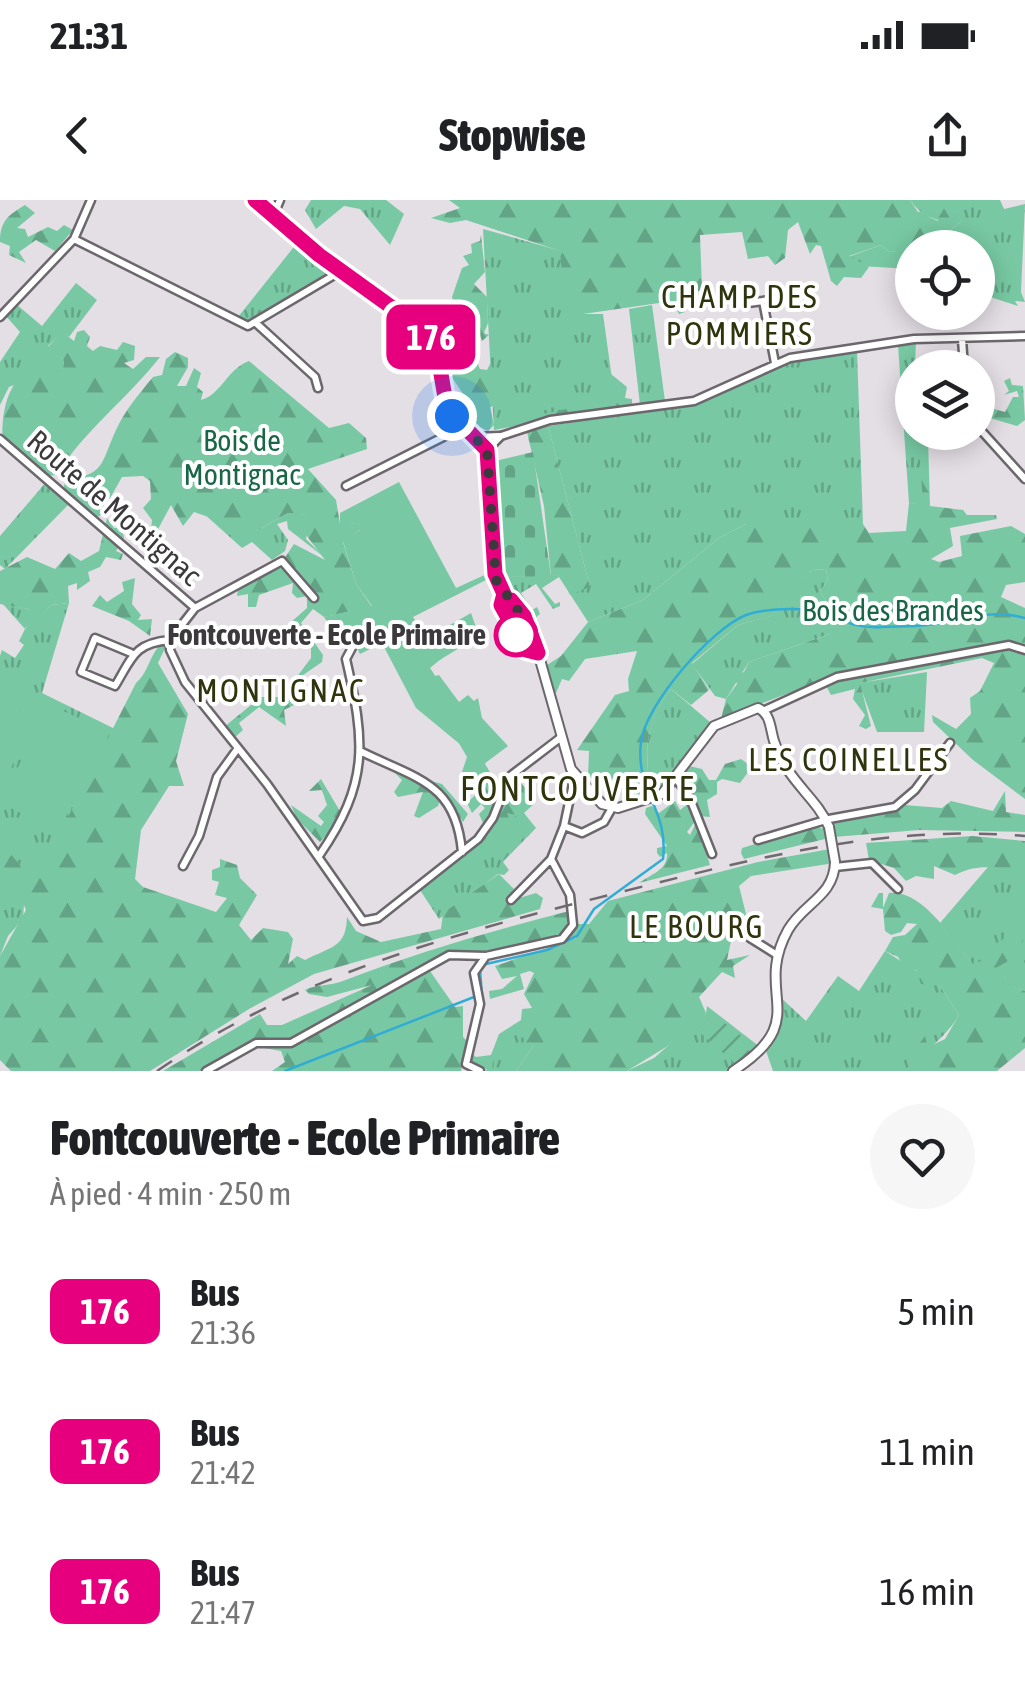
<!DOCTYPE html>
<html lang="fr">
<head>
<meta charset="utf-8">
<style>
	:root { --surface:#fff; --page:#f6f6f6; --text:#202124; --muted:#757577 }
	body { margin:0; font-family:"Asap Condensed",sans-serif; background:var(--page); color:var(--text); height:100vh; display:flex; flex-direction:column; font-size:38px; white-space:nowrap }
	* { box-sizing:border-box; margin:0 }
	p { font-size:32px; color:var(--muted) }
	.icon { flex:none; width:55px; height:55px; fill:none; stroke:currentColor; stroke-width:2; stroke-linecap:round; stroke-linejoin:round }
	.map { position:relative; height:871px; overflow:hidden }
	.panel { display:flex; flex-direction:column; background:var(--surface); flex:1 }
	.panel>* { flex:none }
	.badge { padding:0 20px; border-radius:15px; font-size:35px; line-height:65px }
	.controls { position:absolute; left:895px; top:30px; display:grid; gap:20px }
	.controls a { display:grid; place-items:center; width:100px; height:100px; border-radius:50%; background:var(--surface); box-shadow:0 5px 25px #0003; font-size:50px }
	.you { position:absolute; width:50px; height:50px; margin:-25px; border:8px solid #fff; border-radius:50%; background:#1a73e8; box-shadow:0 0 0 15px #1a73e833 }
	.map>.badge { position:absolute; translate:-50% -50%; box-shadow:0 0 0 5px #fff }
	.round { display:grid; place-items:center; flex:none; width:105px; height:105px; border-radius:52px; background:var(--page) }
	.summary { display:flex; align-items:center; justify-content:space-between; height:170px; padding:0 50px }
	h1 { font-size:48px; font-weight:800; line-height:75px }
	ul { padding:0; list-style:none }
	li { display:flex; align-items:center; gap:30px; height:140px; padding:0 50px }
	li div { flex:1 }
	li b { display:block; font-size:38px }
	li em { font-style:normal }
	li .badge { min-width:110px; font-weight:700; text-align:center }
	.status { display:flex; justify-content:space-between; align-items:center; height:70px; padding:0 50px; background:var(--surface); direction:ltr }
	.status svg { height:28px; fill:currentColor }
	header { display:flex; justify-content:space-between; align-items:center; height:130px; padding:0 50px; background:var(--surface); font-size:45px; font-weight:800 }
	.map>svg:first-child { display:block }
	.grass { fill:url(#grass-tufts) }
	.forest { fill:url(#forest-firs) }
	.cemetery { fill:url(#cemetery-stones) }
	.park { fill:#78c9a3 }
	.garden { fill:url(#garden-furrows) }
	.lines { fill:none; stroke-linecap:round; stroke-linejoin:round }
	.stream { stroke:#31add5; stroke-width:2.5 }
	.minor-casing { stroke:#6c676d; stroke-width:11 }
	.tertiary-casing { stroke:#6c676d; stroke-width:12 }
	.minor { stroke:#fff; stroke-width:6 }
	.tertiary { stroke:#fff; stroke-width:8 }
	.rail { stroke:#6e6a6e; stroke-width:2.5; stroke-dasharray:18 18; stroke-linecap:butt }
	.tertiary-bridge-casing { stroke:#6c676d; stroke-width:12; stroke-linecap:butt }
	.tertiary-bridge { stroke:#fff; stroke-width:8 }
	.line-casing { stroke:#fff; stroke-width:22 }
	.line { stroke:#e6007e; stroke-width:15 }
	.walk { stroke:#3c393c; stroke-width:10; stroke-dasharray:0 18 }
	.stop-dot { fill:#fff; stroke:#e6007e; stroke-width:5 }
	.labels { text-anchor:middle; stroke-width:8; stroke-linejoin:round; paint-order:stroke }
	.park-label { font-size:30px; fill:#186647; stroke:#fff }
	.street-label { font-size:30px; fill:#3c393c; stroke:#fff }
	.stop-label { font-size:30px; font-weight:bold; fill:#3c393c; stroke:#fff; text-anchor:end }
	.neighbourhood-label { font-size:32px; letter-spacing:2.5px; fill:#2f340c; stroke:#fff }
	.quarter-label { font-size:35px; letter-spacing:2.5px; fill:#2f340c; stroke:#fff }
</style>
</head>
<body>
<div class="status"><b>21:31</b><svg viewBox="0 0 49 12"><path d="M0 12V9h3v3zM5 12V6h3v6zM10 12V3h3v9zM15 12V0h3v12zM26 1h20v11H26zM47 4h2v5h-2z"/></svg></div>
<header><svg class="icon" aria-label="back" viewBox="0 0 24 24"><path d="M15 5l-7 7 7 7"/></svg>Stopwise<svg class="icon" aria-label="share" viewBox="0 0 24 24"><path d="M12 15V3M7 8l5-5 5 5M5 13v7h14v-7"/></svg></header>
<div class="map">
<svg width="1025" height="871" viewBox="0 0 1025 871">
	<defs>
		<pattern id="grass-tufts" width="24" height="20" patternUnits="userSpaceOnUse" patternTransform="scale(2.5)"><rect width="24" height="20" fill="#78c9a3"/><path d="M3 7l-1-3M5 7V3M7 7l1-3M15 17l-1-3M17 17v-4M19 17l1-3" fill="none" stroke="#64a486"/></pattern>
		<pattern id="forest-firs" width="22" height="20" patternUnits="userSpaceOnUse" patternTransform="scale(2.5)"><rect width="22" height="20" fill="#78c9a3"/><path d="M5 1l3.5 6h-7zM16 11l3.5 6h-7z" fill="#64a486"/></pattern>
		<pattern id="cemetery-stones" width="16" height="16" patternUnits="userSpaceOnUse" patternTransform="scale(2.5)"><rect width="16" height="16" fill="#78c9a3"/><path d="M2 7V4a2 2 0 0 1 4 0v3zM10 15v-3a2 2 0 0 1 4 0v3z" fill="#64a486"/></pattern>
		<pattern id="garden-furrows" width="10" height="10" patternUnits="userSpaceOnUse" patternTransform="scale(2.5)"><rect width="10" height="10" fill="#78c9a3"/><path d="M-1 1l2-2M0 10L10 0M9 11l2-2" fill="none" stroke="#64a486"/></pattern>
	</defs>
	<rect width="100%" height="100%" fill="#e4dee5"/>
	<!-- grass -->
	<path class="grass" d="M 311,0 L 386,0 L 404,14 L 390,45 L 360,9 L 344,6 L 316,29 L 305,10 Z
		M 910,0 L 1000,0 L 1004,9 L 1025,4 L 1021,92 L 1025,102 L 1015,101 L 1018,106 L 978,93 L 978,48 L 949,47 L 951,30 L 961,21 C 938,21 924,20 910,0 Z
		M 483,29 L 561,51 L 583,114 L 603,114 L 616,208 L 494,230 Z
		M 297,43 L 331,73 L 258,120 L 247,122 L 238,117 Z
		M 881,45 L 889,52 L 912,49 L 912,69 L 859,66 L 848,57 Z
		M 76,83 L 97,100 L 69,137 L 62,133 L 48,146 L 64,161 L 63,168 L 9,187 L 0,205 L 0,162 L 20,132 L 6,116 L 16,104 L 42,126 Z
		M 652,105 L 665,201 L 640,205 L 629,109 Z
		M 916,142 L 912,232 L 923,238 L 923,305 L 909,303 L 898,145 Z
		M 857,151 L 863,324 L 746,324 L 719,338 L 643,400 L 588,422 L 559,377 L 542,388 L 555,404 L 560,402 L 560,406 L 553,409 L 536,384 L 521,393 L 532,410 L 537,407 L 540,414 L 534,419 L 503,377 L 561,375 L 590,387 L 548,226 L 691,204 L 784,163 Z
		M 47,281 L 70,303 L 5,369 L 0,365 L 0,336 Z
		M 202,312 L 258,330 L 288,313 L 302,313 L 309,321 L 306,339 L 324,357 L 288,329 L 287,321 L 277,324 L 288,340 L 285,351 L 272,360 L 252,342 L 242,348 Z
		M 826,369 L 828,381 L 820,391 L 830,408 L 830,434 L 749,462 L 726,499 L 715,496 L 692,464 L 738,425 L 774,415 L 779,399 L 807,406 L 801,400 L 798,382 L 812,370 Z
		M 2,403 L 28,409 L 32,414 L 25,429 L 51,405 L 69,403 L 42,493 L 117,530 L 24,704 L 23,719 L 8,736 L 0,756 L 0,456 L 2,450 L 15,458 L 24,445 L 19,441 L 25,429 Z
		M 927,472 L 924,532 L 877,532 L 859,483 Z
		M 671,489 L 711,523 C 689,546 678,580 651,596 C 645,553 643,525 671,489 Z
		M 515,575 L 536,602 L 524,613 L 536,628 L 503,662 L 509,670 L 504,675 L 498,674 L 439,719 L 420,690 L 492,631 L 505,587 Z
		M 1025,665 L 1025,791 L 982,776 L 940,723 L 988,667 Z
		M 885,751 L 940,786 L 959,815 C 945,839 925,849 909,871 L 773,871 L 766,851 L 782,821 L 779,796 L 806,821 L 838,776 L 859,791 Z
		M 707,806 L 760,847 L 729,871 L 627,871 L 654,858 L 706,813 Z
		M 535,812 L 549,813 L 553,829 L 536,842 L 516,871 L 486,871 L 497,844 Z"/>
	<!-- forest -->
	<path class="forest" d="M 449,0 L 910,0 L 918,12 L 928,10 L 929,17 L 938,21 L 933,9 L 942,5 L 951,20 L 958,16 L 962,20 L 951,30 L 949,47 L 889,52 L 881,45 L 849,56 L 869,67 L 861,78 L 844,77 L 837,86 L 831,81 L 821,46 L 816,45 L 810,54 L 798,22 L 788,30 L 785,58 L 775,65 L 768,56 L 748,59 L 742,32 L 700,35 L 702,89 L 683,100 L 685,112 L 679,114 L 673,101 L 583,114 L 564,102 L 560,51 L 466,20 L 450,23 L 431,18 L 460,8 Z
		M 25,5 L 35,13 L 17,28 L 25,29 L 28,37 L 48,27 L 57,31 L 64,25 L 73,30 L 55,51 L 36,40 L 19,52 L 26,63 L 9,55 L 10,46 L 0,42 C 0,20 9,15 25,5 Z
		M 481,35 L 485,72 L 474,84 L 487,97 L 488,123 L 484,133 L 489,135 L 482,141 L 477,127 C 473,136 475,159 480,169 L 487,170 L 491,162 L 495,206 L 490,207 L 494,225 L 488,231 L 465,220 L 465,197 L 449,173 L 449,169 L 459,173 L 468,168 L 462,150 L 445,144 L 434,131 L 448,136 L 459,130 L 452,97 L 462,68 L 469,65 L 463,56 L 472,53 L 471,44 L 480,41 Z
		M 84,130 L 90,137 L 87,146 L 93,151 L 100,146 L 117,150 L 123,142 L 135,146 L 134,160 L 124,163 L 133,169 L 146,157 L 160,157 C 127,199 86,229 56,275 L 45,276 L 3,246 C 0,215 7,167 47,167 C 53,167 57,169 63,168 L 64,161 L 48,147 L 62,132 L 74,141 L 77,132 Z
		M 175,152 L 188,158 L 188,167 L 177,186 L 186,186 L 194,168 L 201,173 L 197,187 L 203,192 L 201,200 C 221,195 227,169 249,161 L 329,228 L 349,223 L 366,238 L 367,249 L 308,269 L 336,300 L 340,324 L 359,323 L 361,329 L 343,342 L 356,384 L 372,407 L 324,417 L 313,409 L 301,423 L 323,455 L 322,462 L 293,482 L 311,458 L 311,447 L 289,424 L 307,408 L 307,396 L 297,398 L 292,393 L 293,383 L 259,395 L 256,407 L 248,407 L 248,394 L 237,396 L 238,390 L 282,362 L 294,344 L 325,360 L 303,331 L 308,321 L 302,313 L 288,313 L 258,330 L 228,329 L 226,323 L 194,312 L 183,326 L 171,305 L 157,331 L 151,330 L 152,320 L 143,308 L 151,299 L 150,281 L 143,276 L 122,277 L 100,316 L 85,319 L 63,295 L 65,280 C 106,275 101,262 116,230 C 125,210 139,194 153,177 L 162,175 L 166,159 Z
		M 611,174 L 627,187 L 625,198 L 632,199 L 632,206 L 602,216 L 563,222 L 552,216 L 504,227 L 511,221 L 608,200 L 606,182 Z
		M 1010,178 L 1012,185 L 1023,186 L 1025,220 L 1017,226 L 990,218 L 984,231 L 978,226 L 978,200 L 987,198 L 994,209 L 1005,212 L 1013,197 L 1019,197 L 1017,191 L 1004,195 L 1009,191 L 1004,181 Z
		M 548,226 L 590,387 L 570,395 L 561,375 L 551,376 L 544,306 L 527,232 Z
		M 918,234 L 925,233 L 928,239 L 930,306 L 963,310 L 967,315 L 996,315 L 997,319 L 950,328 L 953,346 L 931,359 L 939,362 L 962,356 L 960,336 L 1011,326 L 1025,334 L 1025,382 L 1006,385 L 1001,397 L 1025,408 L 1025,599 L 973,560 L 933,522 L 932,515 L 956,529 L 971,514 L 970,498 L 980,491 L 994,463 L 982,458 L 860,483 L 871,526 L 866,529 L 859,526 L 865,515 L 853,499 L 855,489 L 831,495 L 823,480 L 721,519 L 726,499 L 737,484 L 734,476 L 744,472 L 749,462 L 830,434 L 830,408 L 820,391 L 828,381 L 826,369 L 812,370 L 799,382 L 801,400 L 808,407 L 779,400 L 775,415 L 738,425 L 692,463 L 709,490 L 691,505 L 671,489 C 643,526 645,553 651,596 L 634,602 L 630,586 L 588,577 L 589,551 L 577,550 L 615,495 L 629,491 L 628,479 L 637,451 L 585,459 L 569,481 L 562,479 L 556,493 L 550,490 L 544,467 L 561,456 L 588,422 L 643,400 L 719,338 L 746,324 L 863,324 L 869,333 L 906,331 L 909,303 L 923,304 L 919,245 L 923,238 Z
		M 107,318 L 114,328 L 122,328 L 124,338 L 116,351 L 123,354 L 121,360 L 106,357 L 100,367 L 88,372 L 90,381 L 77,390 L 77,383 L 68,386 L 69,403 L 51,405 L 32,424 L 38,430 L 32,437 L 24,423 L 31,414 L 28,409 L 0,404 L 0,371 L 27,357 L 55,369 L 69,353 L 81,361 L 99,351 Z
		M 135,378 L 132,404 L 141,415 L 138,420 L 152,419 L 150,436 L 129,421 L 92,406 L 100,395 L 107,402 L 124,391 L 122,382 Z
		M 471,413 L 479,436 L 438,461 L 426,447 L 427,438 Z
		M 162,443 L 166,446 L 158,463 L 188,514 L 176,561 L 184,586 L 169,586 L 141,630 L 135,679 L 143,687 L 216,712 L 227,698 L 215,695 L 219,682 L 212,680 L 212,670 L 220,667 L 220,659 L 237,665 L 240,678 L 257,695 L 239,725 L 251,740 L 263,728 L 288,732 L 293,739 L 288,764 L 297,756 L 305,760 C 333,746 346,747 347,717 L 356,731 L 381,742 L 441,729 L 443,713 L 499,674 L 515,690 L 516,699 L 536,693 L 543,698 L 540,709 L 314,774 L 249,809 L 150,871 L 11,871 L 0,860 L 0,756 L 26,710 L 11,676 L 0,663 L 0,642 L 35,682 L 136,483 C 149,472 149,455 162,443 Z
		M 430,468 L 487,558 L 485,564 C 502,589 498,606 483,623 L 479,614 L 485,608 L 481,604 L 472,613 L 467,603 L 480,590 L 473,577 L 461,575 L 467,557 L 450,528 Z
		M 286,477 L 294,505 L 284,510 L 286,526 L 259,507 L 239,523 L 243,530 L 234,538 L 224,527 L 261,497 L 281,497 L 278,490 Z
		M 741,559 L 752,567 L 740,583 L 722,579 L 717,582 L 717,594 L 707,600 L 710,617 L 699,616 L 687,632 L 690,635 L 695,625 L 699,627 L 710,665 L 639,683 C 651,674 668,670 667,653 L 660,657 L 657,653 L 657,648 L 667,646 L 645,614 L 646,608 L 652,606 L 659,613 L 675,601 L 680,610 L 693,600 L 692,589 L 683,573 L 689,566 L 702,569 L 709,580 L 716,580 L 725,564 Z
		M 392,570 L 442,584 L 468,614 L 463,622 L 443,592 L 438,606 L 419,618 L 414,616 L 423,592 L 398,597 L 394,592 L 402,580 Z
		M 321,579 L 341,613 L 337,624 L 320,642 L 297,619 L 291,605 L 321,626 L 324,622 L 318,616 L 327,605 L 322,590 L 309,591 Z
		M 1005,591 L 1006,612 L 1025,615 L 1025,632 L 919,630 L 834,637 L 833,622 L 904,605 L 942,608 L 951,601 L 993,611 Z
		M 503,596 L 509,598 L 531,629 L 502,662 L 497,650 L 516,615 L 507,613 L 511,625 L 499,626 L 484,641 Z
		M 813,627 L 827,629 L 829,638 L 744,659 L 741,653 L 742,648 Z
		M 972,636 L 1025,641 L 1025,665 C 996,672 983,661 955,675 L 934,666 L 934,679 L 916,676 L 906,681 L 894,668 L 869,660 L 866,643 Z
		M 830,649 L 832,662 L 828,664 L 751,676 L 739,686 L 746,714 L 734,727 L 727,760 L 750,755 L 733,766 L 735,778 L 722,772 L 699,797 L 706,813 L 689,833 L 627,871 L 516,871 L 534,845 L 517,834 L 502,846 L 504,854 L 493,861 L 492,871 L 468,863 L 471,853 L 476,857 L 491,855 L 499,834 L 521,820 L 522,809 L 532,808 L 524,794 L 534,773 L 530,771 L 520,774 L 524,789 L 490,799 L 489,791 L 502,789 L 517,776 L 502,779 L 495,766 L 577,738 L 560,735 L 492,757 L 449,755 L 422,773 L 430,771 L 455,807 L 463,806 L 463,837 L 468,842 L 461,871 L 272,871 L 285,862 L 281,851 L 258,847 L 217,871 L 163,871 L 260,814 L 267,825 L 282,825 L 372,785 L 327,797 L 309,794 L 305,790 C 317,784 330,786 343,781 C 418,752 495,730 573,710 L 574,724 L 589,724 L 608,701 L 758,662 Z
		M 879,693 L 883,693 L 883,708 L 889,693 C 924,690 952,740 973,764 L 981,761 L 1016,726 L 1025,703 C 1025,726 1025,755 1010,771 L 1014,758 L 983,775 L 1025,791 L 1025,848 L 997,871 L 909,871 L 904,846 L 918,845 L 925,836 L 928,847 L 945,839 L 959,815 L 940,786 L 921,784 L 916,770 L 904,768 L 898,757 L 885,751 L 893,737 L 905,735 L 917,724 L 907,723 L 901,732 L 891,735 L 885,731 L 883,709 L 871,707 Z"/>
	<!-- cemetery -->
	<path class="cemetery" d="M 533,252 L 551,376 L 503,377 L 495,261 Z"/>
	<!-- park -->
	<path class="park" d="M 399,282 L 456,388 L 489,373 L 488,379 L 413,417 L 441,459 L 430,468 L 435,476 L 439,475 L 459,502 L 468,495 L 474,501 L 478,498 L 482,518 L 508,546 L 484,564 L 416,508 L 382,443 L 360,454 L 353,440 L 343,444 L 324,417 L 372,406 L 356,384 L 343,341 L 360,330 L 359,323 L 340,325 L 340,313 Z
		M 0,500 L 36,518 L 5,580 L 0,578 Z
		M 48,504 L 109,532 L 58,632 L 1,603 Z"/>
	<!-- garden -->
	<path class="garden" d="M 713,814 L 744,838 L 750,854 L 736,864 L 697,830 Z"/>
	<g class="lines">
		<!-- stream -->
		<path class="stream" d="M 482,795 L 480,770 L 486,764 L 547,750 L 577,736 L 594,709 L 663,659 C 669,609 635,592 641,542 C 645,505 712,428 746,415 C 763,409 790,408 807,410 C 836,415 849,429 881,427 C 896,426 912,427 927,425 C 962,421 990,408 1025,418
			M 285,871 L 474,797"/>
		<defs>
			<path id="minor" d="M 274,14 L 280,0
				M 74,39 L 248,126 L 341,71
				M 379,96 L 377,103 L 408,124 L 430,150 L 437,151
				M 748,103 L 763,101
				M 0,117 L 74,39 L 91,0
				M 257,124 L 315,177 L 318,188
				M 962,139 L 964,168
				M 775,163 L 763,101 L 784,97
				M 978,227 L 1025,279
				M 475,237 L 500,236
				M 0,239 L 195,408 L 170,440 L 170,450 L 185,482 L 267,584 L 363,721 L 378,718 L 478,639 L 493,618 L 509,577 L 560,538
				M 487,250 L 501,236 L 550,220 L 694,201 L 790,158 L 914,139 L 1025,136
				M 346,286 L 455,231 L 460,224
				M 195,408 L 282,361 L 314,398
				M 131,453 L 95,438 L 81,472 L 115,486 C 132,458 134,443 170,440
				M 765,510 L 837,477 L 1009,445 L 1025,450
				M 362,552 C 417,579 456,583 462,652
				M 676,579 L 689,596 L 712,654
				M 564,626 L 582,633 L 604,622 L 612,608
				M 758,640 L 829,619 L 895,607 L 915,590 L 950,543
				M 319,656 C 370,582 365,542 346,459 L 356,440
				M 183,666 L 199,636 L 217,577 L 238,548
				M 835,667 L 872,663 L 898,689
				M 511,700 L 551,659 L 564,626 L 575,574
				M 750,738 L 777,755
				M 206,871 L 256,843 L 291,843 L 449,755 L 486,756
				M 480,871 L 466,864 L 480,804 L 474,773 L 486,756 L 562,739 L 573,725 L 570,695 L 551,659"/>
			<path id="tertiary" d="M 255,0 L 319,55 L 419,124 L 432,140 L 447,209 L 487,250 L 496,380 L 533,435 L 571,569 L 602,604 L 618,608 L 662,594 L 714,526 L 758,508 C 771,514 770,528 774,541 C 787,582 816,596 829,627
				M 733,871 C 814,819 752,795 788,730 C 803,703 834,697 835,662"/>
		</defs>
		<!-- minor casing -->
		<use href="#minor" class="minor-casing"/>
		<!-- tertiary casing -->
		<use href="#tertiary" class="tertiary-casing"/>
		<!-- minor -->
		<use href="#minor" class="minor"/>
		<!-- tertiary -->
		<use href="#tertiary" class="tertiary"/>
		<!-- rail -->
		<path class="rail" d="M 157,871 C 298,774 457,733 621,692 C 756,658 885,624 1025,636"/>
		<defs>
			<path id="tertiary-bridge" d="M 829,627 L 835,662"/>
		</defs>
		<!-- tertiary-bridge casing -->
		<use href="#tertiary-bridge" class="tertiary-bridge-casing"/>
		<!-- tertiary-bridge -->
		<use href="#tertiary-bridge" class="tertiary-bridge"/>
	</g>
	<g class="lines">
		<defs>
			<path id="line" d="M 255,0 L 319,55 L 426,132 L 437,151 L 447,209 L 487,250 L 495,374 L 504,394 L 501,405 L 526,450 L 538,453 L 524,416 L 511,400"/>
		</defs>
		<!-- line casing -->
		<use href="#line" class="line-casing"/>
		<!-- line -->
		<use href="#line" class="line"/>
		<!-- walk -->
		<path class="walk" d="M 452,216 L 487,250 L 496,380 L 529,426 L 516,435"/>
	</g>
	<!-- markers -->
	<circle class="stop-dot" cx="516" cy="435" r="20"/>
	<g class="labels">
		<!-- park labels -->
		<g class="park-label">
			<text x="242" y="251">Bois de<tspan x="242" dy="34">Montignac</tspan></text>
			<text x="893" y="421">Bois des Brandes</text>
		</g>
		<!-- street labels -->
		<g class="street-label">
			<text transform="translate(114 308) rotate(41)" y="10">Route de Montignac</text>
		</g>
		<!-- stop labels -->
		<g class="stop-label">
			<text x="486" y="445">Fontcouverte - Ecole Primaire</text>
		</g>
		<!-- neighbourhood labels -->
		<g class="neighbourhood-label">
			<text x="740" y="108">CHAMP DES<tspan x="740" dy="37">POMMIERS</tspan></text>
			<text x="281" y="502">MONTIGNAC</text>
			<text x="849" y="571">LES COINELLES</text>
			<text x="697" y="738">LE BOURG</text>
		</g>
		<!-- quarter labels -->
		<g class="quarter-label">
			<text x="578" y="601">FONTCOUVERTE</text>
		</g>
	</g>
</svg>
<div class="controls">
<a><svg class="icon" aria-label="locate" viewBox="0 0 24 24"><circle cx="12" cy="12" r="6"/><path d="M12 2v4M12 18v4M2 12h4M18 12h4"/></svg></a>
<a><svg class="icon" aria-label="layers" viewBox="0 0 24 24"><path d="M12 4l9 5-9 5-9-5zM3 14l9 5 9-5"/></svg></a>
</div>
<div class="you" style="left:452px;top:216px"></div>
<b class="badge" style="left:431px;top:137px;background:#e6007e;color:#fff">176</b>
</div>
<section class="panel">
<div class="summary"><div><h1>Fontcouverte - Ecole Primaire</h1><p>À pied · 4 min · 250 m</p></div><a class="round"><svg class="icon" aria-label="heart" viewBox="0 0 24 24"><path d="M12 20l-8-8c-3-5 5-10 8-4 3-6 11-1 8 4z"/></svg></a></div>
<ul>
<li><span class="badge" style="background:#e6007e;color:#fff">176</span><div><b>Bus</b><p>21:36</p></div><em>5 min</em></li>
<li><span class="badge" style="background:#e6007e;color:#fff">176</span><div><b>Bus</b><p>21:42</p></div><em>11 min</em></li>
<li><span class="badge" style="background:#e6007e;color:#fff">176</span><div><b>Bus</b><p>21:47</p></div><em>16 min</em></li>
</ul>
</section>
</body>
</html>
